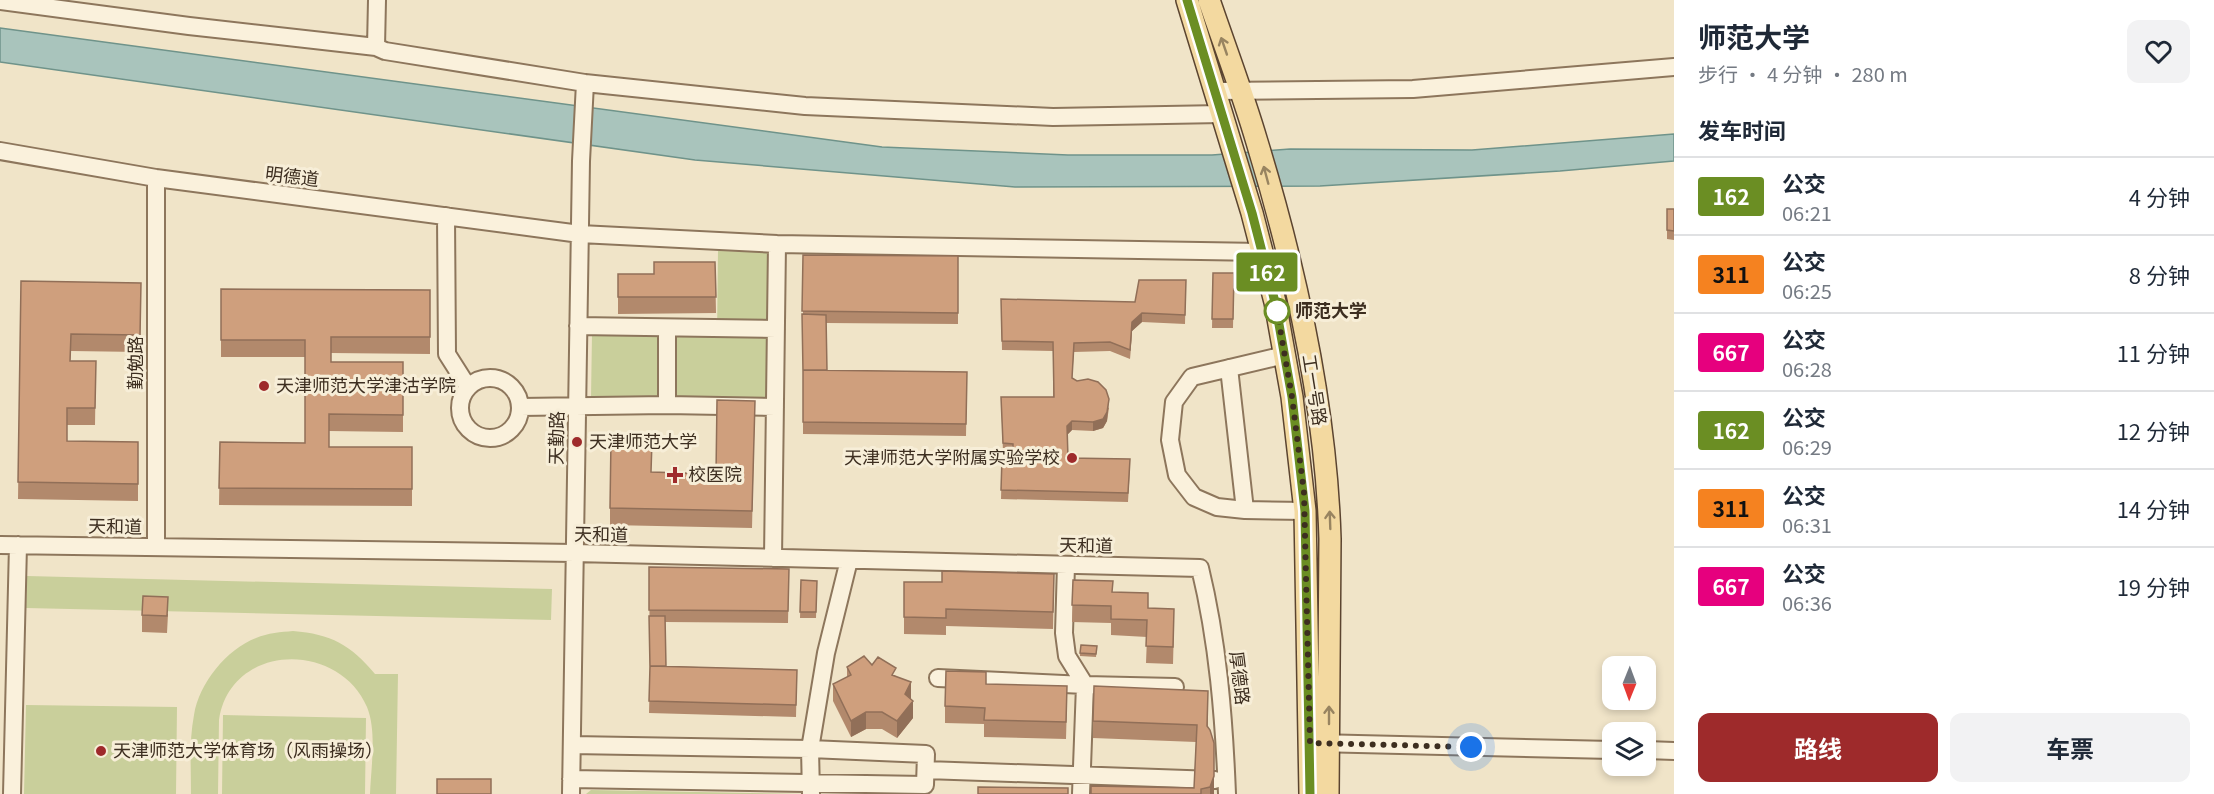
<!DOCTYPE html>
<html lang="zh">
<head>
<meta charset="utf-8">
<style>
	:root { --surface:#fff; --page:#f2f2f3; --text:#1f2937; --muted:#747a83; --line:#e0e1e3; --accent:#9e2a2b }
	body { margin:0; font-family:Georgia,"Noto Sans SC",serif; background:var(--page); color:var(--text); height:100vh; display:flex; flex-direction:column; font-size:22px; white-space:nowrap }
	* { box-sizing:border-box; margin:0 }
	p { font-size:20px; color:var(--muted) }
	.icon { flex:none; width:33px; height:33px; fill:none; stroke:currentColor; stroke-width:2; stroke-linecap:round; stroke-linejoin:round }
	.map { position:relative; flex:1; overflow:hidden }
	.panel { display:flex; flex-direction:column; background:var(--surface); width:540px }
	.panel>* { flex:none }
	.badge { padding:0 12px; border-radius:4px; font-size:21px; line-height:39px }
	.needle { width:39px; rotate:181deg }
	.tools { position:absolute; left:1602px; top:656px; display:grid; gap:12px }
	.tools a { display:grid; place-items:center; width:54px; height:54px; border-radius:12px; background:var(--surface); box-shadow:0 3px 9px #0003; font-size:30px }
	.you { position:absolute; width:30px; height:30px; margin:-15px; border:4px solid #fff; border-radius:50%; background:#1a73e8; box-shadow:0 0 0 9px #1a73e833 }
	.map>.badge { position:absolute; translate:-50% -50%; box-shadow:0 0 0 3px #fff }
	h2 { padding:0 24px; font-size:22px; line-height:54px }
	.round { display:grid; place-items:center; flex:none; width:63px; height:63px; border-radius:12px; background:var(--page) }
	.headline { display:flex; align-items:center; justify-content:space-between; height:102px; padding:0 24px }
	h1 { font-size:28px; font-weight:700; line-height:45px }
	.cta { display:flex; gap:12px; margin-top:auto; padding:12px 24px }
	.cta a { flex:1; height:69px; border-radius:12px; background:var(--accent); color:#fff; font-size:24px; font-weight:700; line-height:69px; text-align:center }
	.cta a+a { background:var(--page); color:var(--text) }
	ul { padding:0; list-style:none }
	li { display:flex; align-items:center; gap:18px; height:78px; padding:0 24px; border-top:2px solid var(--line) }
	li div { flex:1 }
	li b { display:block; font-size:22px }
	li em { font-style:normal }
	li .badge { min-width:66px; font-weight:700; text-align:center }
	main { display:flex; flex:1; min-height:0 }
	.map>svg:first-child { display:block }
	.green { fill:#c9cf9b }
	.water { fill:#a9c4bc; stroke:#6f938a; stroke-width:1.5 }
	.lines { fill:none; stroke-linecap:round; stroke-linejoin:round }
	.minor-casing { stroke:#8d765c; stroke-width:20 }
	.major-casing { stroke:#5b4430; stroke-width:24 }
	.minor { stroke:#faf1dc; stroke-width:16 }
	.major { stroke:#f3d9a0; stroke-width:21 }
	.wall { fill:#b2896c }
	.shaded-wall { fill:#916f58 }
	.building { fill:#cf9f7d; stroke:#916f58; stroke-width:1.5 }
	.oneway { stroke:#988460 }
	.line-casing { stroke:#fff; stroke-width:14 }
	.line { stroke:#6b8e23; stroke-width:9 }
	.walk { stroke:#3d2e20; stroke-width:6; stroke-dasharray:0 10.8 }
	.stop-dot { fill:#fff; stroke:#6b8e23; stroke-width:3 }
	.poi-dot { fill:#9e2a2b; stroke:#f7eed8; stroke-width:2 }
	.labels { text-anchor:middle; stroke-width:6; stroke-linejoin:round; paint-order:stroke }
	.street-label { font-size:18px; fill:#3d2e20; stroke:#f7eed8 }
	.stop-label { font-size:18px; font-weight:bold; fill:#3d2e20; stroke:#f7eed8; text-anchor:start }
	.poi-label { font-size:18px; fill:#3d2e20; stroke:#f7eed8; text-anchor:start }
</style>
</head>
<body>
<main>
<div class="map">
<svg width="1674" height="794" viewBox="0 0 1674 794">
	<rect width="100%" height="100%" fill="#f0e4c8"/>
	<!-- green -->
	<path class="green" d="M 718,251 L 771,252 L 769,400 L 591,398 L 592,334 L 717,336 Z
		M 27,576 L 552,589 L 551,620 L 26,608 Z
		M 293,631 C 331,634 351,645 375,674 L 398,674 L 396,794 L 370,794 C 371,767 377,732 367,707 C 338,640 230,643 219,720 L 218,794 L 191,794 C 191,768 189,741 194,715 C 199,683 227,649 256,638 C 268,633 281,632 293,631 Z
		M 26,705 L 177,707 L 176,794 L 24,794 Z
		M 223,715 L 366,718 L 365,794 L 222,794 Z
		M 591,790 L 802,794 L 586,794 Z"/>
	<!-- water -->
	<path class="water" d="M 0,28 L 882,147 L 1068,155 L 1212,155 L 1290,149 L 1472,150 L 1674,134 L 1674,161 L 1560,171 L 1320,186 L 1015,187 L 695,160 L 0,62 Z"/>
	<g class="lines">
		<defs>
			<path id="minor" d="M 0,1 L 189,26 L 376,47 L 385,51 L 585,83 L 805,106 L 1053,117 L 1222,114
				M 376,47 L 377,0
				M 1215,91 L 1413,89 L 1674,67
				M 0,151 L 156,178 L 580,234 L 777,244 L 1262,252
				M 446,216 L 447,354 L 468,387
				M 578,326 L 776,329
				M 667,328 L 667,405
				M 1285,355 L 1192,377 L 1174,402 L 1170,440 L 1177,475 L 1194,497 L 1217,507 L 1245,510 L 1305,511
				M 1229,368 L 1245,510
				M460 408a30 30 0 1 1 60 0a30 30 0 1 1-60 0Z
				M 520,407 L 667,405 L 775,407
				M 0,545 L 574,553 L 1200,568 C 1218,642 1224,718 1227,794
				M 156,547 L 156,178
				M 773,558 L 777,244
				M 1066,565 L 1064,633 L 1067,656 L 1085,685 L 1175,687
				M 938,678 L 1085,685 L 1081,794
				M 1316,743 L 1612,750
				M 572,745 L 810,749 L 811,794
				M 1646,750 L 1674,751
				M 926,770 L 1215,780
				M 571,779 L 925,785 L 926,754 L 810,749 L 826,653 L 849,560
				M 12,794 L 18,545
				M 571,794 L 581,161 L 585,83"/>
			<path id="major" d="M 1187,0 L 1252,213 L 1275,302 L 1292,397 L 1305,511 L 1310,794
				M 1209,0 C 1225,47 1243,94 1257,142 C 1296,270 1326,405 1330,539 L 1328,794"/>
		</defs>
		<!-- minor casing -->
		<use href="#minor" class="minor-casing"/>
		<!-- major casing -->
		<use href="#major" class="major-casing"/>
		<!-- minor -->
		<use href="#minor" class="minor"/>
		<!-- major -->
		<use href="#major" class="major"/>
	</g>
	<!-- wall -->
	<path class="wall" d="M 1667,209 L 1674,209 L 1674,240 L 1667,239 Z
		M 803,255 L 958,256 L 958,324 L 826,323 L 827,370 L 967,372 L 966,436 L 803,434 Z
		M 715,262 L 716,313 L 618,314 L 618,274 L 654,274 Z
		M 1213,273 L 1234,273 L 1233,328 L 1212,328 Z
		M 1186,280 L 1185,324 L 1142,322 L 1132,331 L 1130,359 L 1110,351 L 1074,352 L 1072,378 L 1109,408 L 1107,421 L 1103,428 L 1093,431 L 1072,430 L 1067,435 L 1068,458 L 1130,468 L 1128,502 L 1001,499 L 1002,458 L 1013,457 L 1013,453 L 1003,452 L 1001,397 L 1053,397 L 1053,351 L 1002,350 L 1001,299 L 1135,302 Z
		M 21,281 L 141,283 L 140,352 L 71,351 L 70,361 L 96,361 L 95,425 L 67,425 L 67,441 L 138,442 L 138,501 L 18,499 Z
		M 221,289 L 430,290 L 430,354 L 331,353 L 331,362 L 403,362 L 403,432 L 329,431 L 329,447 L 412,447 L 412,506 L 219,505 L 220,442 L 305,443 L 305,357 L 221,357 Z
		M 755,401 L 752,528 L 610,525 L 610,508 L 651,472 L 716,474 Z
		M 649,567 L 789,569 L 788,623 L 665,622 L 666,666 L 797,670 L 796,717 L 649,713 L 650,671 Z
		M 1054,574 L 1053,629 L 946,626 L 946,635 L 904,634 L 904,582 L 942,582 Z
		M 801,580 L 817,581 L 816,618 L 800,618 Z
		M 1073,580 L 1113,592 L 1148,608 L 1174,626 L 1173,664 L 1146,663 L 1147,637 L 1111,635 L 1111,623 L 1072,622 Z
		M 168,614 L 167,633 L 142,632 L 142,615 Z
		M 1097,646 L 1096,657 L 1080,656 L 1080,653 Z
		M 872,665 L 896,676 L 911,699 L 913,718 L 897,738 L 882,729 L 866,729 L 851,737 L 833,701 L 833,684 L 847,678 L 847,667 Z
		M 986,684 L 1067,703 L 1066,739 L 984,737 L 984,724 L 945,723 L 945,706 Z
		M 1208,707 L 1208,727 L 1214,794 L 1091,794 L 1194,788 L 1196,742 L 1093,738 L 1093,721 Z"/>
	<!-- shaded-wall -->
	<path class="shaded-wall" d="M 1142,313 L 1142,322 L 1132,331 L 1130,359 L 1132,322 Z
		M 1109,399 L 1107,421 L 1103,428 L 1093,431 L 1093,422 Z
		M 1072,421 L 1072,430 L 1067,435 L 1067,426 Z
		M 911,682 L 911,699 L 905,694 Z
		M 913,701 L 913,718 L 897,738 L 897,721 Z
		M 866,712 L 866,729 L 851,737 L 851,721 Z
		M 1214,776 L 1214,794 L 1210,794 L 1210,787 Z"/>
	<!-- building -->
	<path class="building" d="M 1667,209 L 1674,209 L 1674,231 L 1667,230 Z
		M 803,255 L 958,256 L 958,313 L 802,311 Z
		M 654,262 L 715,262 L 716,297 L 618,297 L 618,274 L 654,274 Z
		M 1213,273 L 1234,273 L 1233,319 L 1212,319 Z
		M 1139,280 L 1186,280 L 1185,315 L 1142,313 L 1132,322 L 1130,350 L 1110,342 L 1074,343 L 1072,378 L 1077,381 L 1088,379 L 1098,382 L 1106,390 L 1109,399 L 1107,412 L 1103,419 L 1093,422 L 1072,421 L 1067,426 L 1068,458 L 1130,459 L 1128,493 L 1001,490 L 1002,458 L 1013,457 L 1013,444 L 1003,443 L 1001,397 L 1054,397 L 1053,342 L 1002,341 L 1001,299 L 1135,302 Z
		M 21,281 L 141,283 L 140,335 L 71,334 L 70,361 L 96,361 L 95,408 L 67,408 L 67,441 L 138,442 L 138,484 L 18,482 Z
		M 221,289 L 430,290 L 430,337 L 331,337 L 331,362 L 403,362 L 403,415 L 329,414 L 329,447 L 412,447 L 412,489 L 219,488 L 220,442 L 305,443 L 305,340 L 221,340 Z
		M 802,314 L 826,315 L 827,370 L 803,370 L 803,372 Z
		M 803,370 L 967,372 L 966,424 L 803,422 Z
		M 717,400 L 755,401 L 752,511 L 610,508 L 611,440 L 652,441 L 651,472 L 716,474 Z
		M 649,567 L 789,569 L 788,611 L 649,610 Z
		M 942,571 L 1054,574 L 1053,612 L 946,609 L 946,618 L 904,617 L 904,582 L 942,582 Z
		M 801,580 L 817,581 L 816,612 L 800,612 Z
		M 1073,580 L 1113,581 L 1112,592 L 1148,593 L 1148,608 L 1174,609 L 1173,647 L 1146,646 L 1147,620 L 1111,619 L 1111,606 L 1072,605 Z
		M 143,596 L 168,597 L 167,616 L 142,615 Z
		M 649,616 L 665,616 L 666,666 L 650,666 L 650,668 Z
		M 1081,645 L 1097,646 L 1096,654 L 1080,653 Z
		M 864,656 L 872,665 L 878,657 L 896,668 L 892,675 L 911,682 L 905,694 L 913,701 L 897,721 L 882,712 L 866,712 L 851,721 L 833,684 L 851,675 L 847,667 Z
		M 650,666 L 797,670 L 796,705 L 649,701 Z
		M 946,671 L 986,672 L 986,684 L 1067,686 L 1066,722 L 984,720 L 985,708 L 945,706 Z
		M 1094,686 L 1208,691 L 1207,726 L 1210,730 L 1214,743 L 1214,776 L 1210,787 L 1201,789 L 1201,794 L 1091,794 L 1091,786 L 1194,788 L 1197,725 L 1093,721 Z
		M 437,779 L 491,779 L 491,794 L 437,794 Z
		M 978,787 L 1068,788 L 1068,794 L 978,794 Z"/>
	<!-- one-way arrows -->
	<defs><path id="oneway-shaft" d="M-6 0H5M1.5-3L5.5 0L1.5 3" fill="none" stroke-width="1.6" stroke-linecap="round" stroke-linejoin="round" transform="scale(1.5)"/></defs>
	<g class="oneway">
		<use href="#oneway-shaft" transform="translate(1224 46) rotate(-109)"/>
		<use href="#oneway-shaft" transform="translate(1266 175) rotate(-105)"/>
		<use href="#oneway-shaft" transform="translate(1330 520) rotate(-92)"/>
		<use href="#oneway-shaft" transform="translate(1329 715) rotate(-90)"/>
	</g>
	<g class="lines">
		<defs>
			<path id="line" d="M 1187,0 L 1252,213 L 1275,302 L 1292,397 L 1305,511 L 1310,794"/>
		</defs>
		<!-- line casing -->
		<use href="#line" class="line-casing"/>
		<!-- line -->
		<use href="#line" class="line"/>
		<!-- walk -->
		<path class="walk" d="M 1277,311 L 1292,397 L 1304,493 L 1310,743 L 1471,747"/>
	</g>
	<!-- markers -->
	<circle class="stop-dot" cx="1277" cy="311" r="12"/>
	<g class="poi-dot">
		<circle cx="264" cy="386" r="6"/>
		<circle cx="577" cy="442" r="6"/>
		<circle cx="1072" cy="458" r="6"/>
		<path d="M672 466h6v6h6v6h-6v6h-6v-6h-6v-6h6z"/>
		<circle cx="101" cy="751" r="6"/>
	</g>
	<g class="labels">
		<!-- street labels -->
		<g class="street-label">
			<text transform="translate(292 177) rotate(7)" y="6">明德道</text>
			<text transform="translate(136 363) rotate(-90)" y="6">勤勉路</text>
			<text transform="translate(1314 390) rotate(81)" y="6">工一号路</text>
			<text transform="translate(557 438) rotate(-89)" y="6">天勤路</text>
			<text transform="translate(115 527) rotate(1)" y="6">天和道</text>
			<text transform="translate(601 535) rotate(1)" y="6">天和道</text>
			<text transform="translate(1086 546) rotate(1)" y="6">天和道</text>
			<text transform="translate(1239 678) rotate(83)" y="6">厚德路</text>
		</g>
		<!-- stop labels -->
		<g class="stop-label">
			<text x="1295" y="317">师范大学</text>
		</g>
		<!-- poi labels -->
		<g class="poi-label">
			<text x="276" y="392">天津师范大学津沽学院</text>
			<text x="589" y="448">天津师范大学</text>
			<text x="1060" y="464" text-anchor="end">天津师范大学附属实验学校</text>
			<text x="688" y="481">校医院</text>
			<text x="113" y="757">天津师范大学体育场（风雨操场）</text>
		</g>
	</g>
</svg>
<div class="tools">
<a><svg class="needle" viewBox="-14 -14 28 28"><path d="M0-13l5 13h-10z" fill="#e53935"/><path d="M0 13l5-13h-10z" fill="#747a83"/></svg></a>
<a><svg class="icon" aria-label="layers" viewBox="0 0 24 24"><path d="M12 4l9 5-9 5-9-5zM3 14l9 5 9-5"/></svg></a>
</div>
<div class="you" style="left:1471px;top:747px"></div>
<b class="badge" style="left:1267px;top:272px;background:#6b8e23;color:#fff">162</b>
</div>
<section class="panel">
<div class="headline"><div><h1>师范大学</h1><p>步行 · 4 分钟 · 280 m</p></div><a class="round"><svg class="icon" aria-label="heart" viewBox="0 0 24 24"><path d="M12 20l-8-8c-3-5 5-10 8-4 3-6 11-1 8 4z"/></svg></a></div>
<h2>发车时间</h2>
<ul>
<li><span class="badge" style="background:#6b8e23;color:#fff">162</span><div><b>公交</b><p>06:21</p></div><em>4 分钟</em></li>
<li><span class="badge" style="background:#f58220;color:#111">311</span><div><b>公交</b><p>06:25</p></div><em>8 分钟</em></li>
<li><span class="badge" style="background:#e6007e;color:#fff">667</span><div><b>公交</b><p>06:28</p></div><em>11 分钟</em></li>
<li><span class="badge" style="background:#6b8e23;color:#fff">162</span><div><b>公交</b><p>06:29</p></div><em>12 分钟</em></li>
<li><span class="badge" style="background:#f58220;color:#111">311</span><div><b>公交</b><p>06:31</p></div><em>14 分钟</em></li>
<li><span class="badge" style="background:#e6007e;color:#fff">667</span><div><b>公交</b><p>06:36</p></div><em>19 分钟</em></li>
</ul>
<div class="cta"><a>路线</a><a>车票</a></div>
</section>
</main>
</body>
</html>
